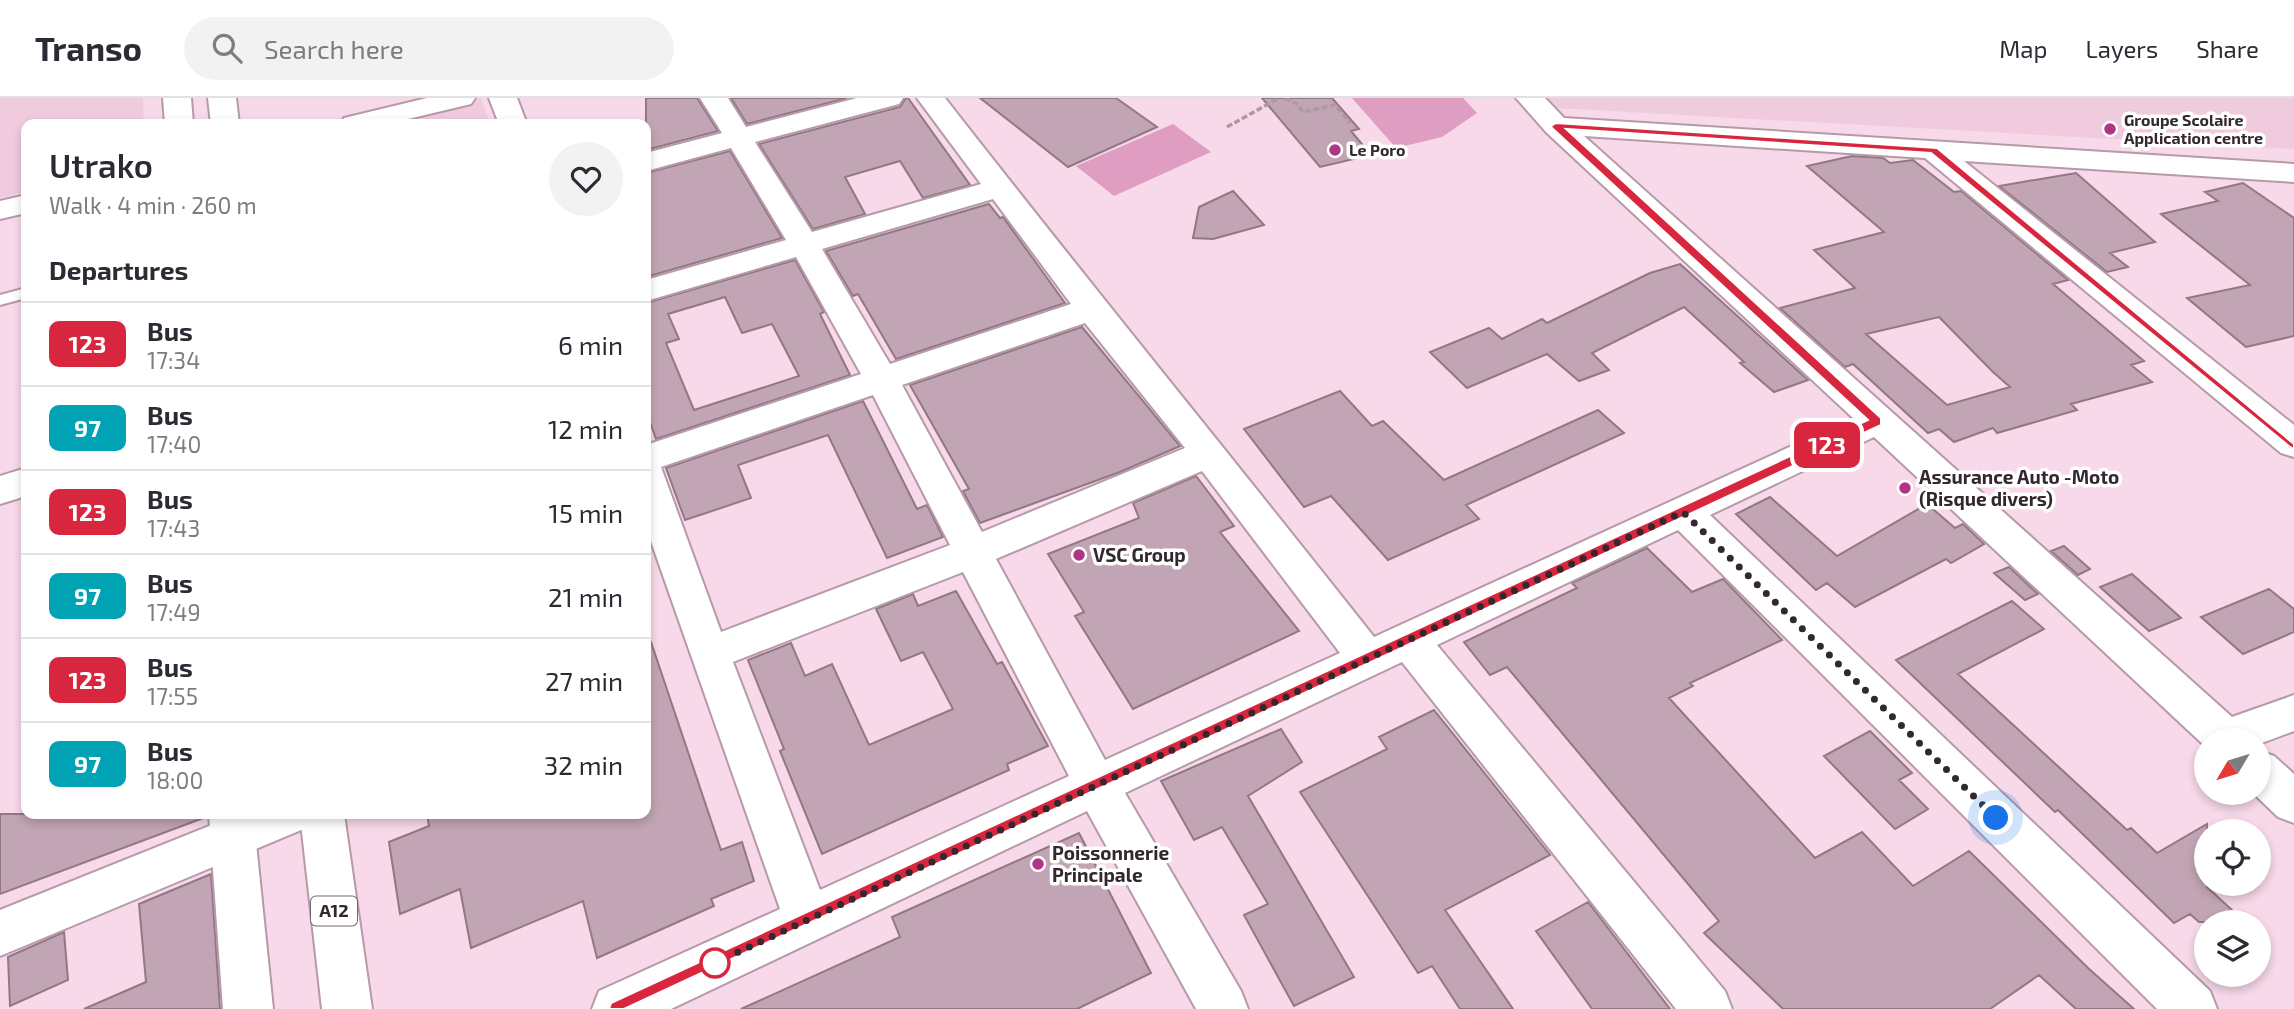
<!DOCTYPE html>
<html lang="en">
<head>
<meta charset="utf-8">
<style>
	:root { --surface:#fff; --page:#f2f2f3; --text:#2b2b33; --muted:#7c7c81; --line:#e1e1e2 }
	body { margin:0; font-family:"Exo 2",sans-serif; background:var(--page); color:var(--text); height:100vh; display:flex; flex-direction:column; font-size:26px; white-space:nowrap }
	* { box-sizing:border-box; margin:0 }
	p { font-size:23px; color:var(--muted) }
	.icon { flex:none; width:38px; height:38px; fill:none; stroke:currentColor; stroke-width:2; stroke-linecap:round; stroke-linejoin:round }
	.map { position:relative; flex:1; overflow:hidden }
	.sheet { position:absolute; left:21px; top:21px; width:630px; height:700px; display:flex; flex-direction:column; background:var(--surface); border-radius:14px; box-shadow:0 4px 10px #0003 }
	.sheet>* { flex:none }
	.badge { padding:0 14px; border-radius:10px; font-size:24px; line-height:46px }
	.needle { width:46px; rotate:232deg }
	.controls { position:absolute; left:2194px; top:630px; display:grid; gap:14px }
	.controls a { display:grid; place-items:center; width:77px; height:77px; border-radius:50%; background:var(--surface); box-shadow:0 4px 10px #0003; font-size:35px }
	.you { position:absolute; width:35px; height:35px; margin:-18px; border:5px solid #fff; border-radius:50%; background:#1a73e8; box-shadow:0 0 0 10px #1a73e833 }
	.map>.badge { position:absolute; translate:-50% -50%; box-shadow:0 0 0 4px #fff }
	h2 { padding:0 28px; font-size:26px; line-height:63px }
	.round { display:grid; place-items:center; flex:none; width:74px; height:74px; border-radius:37px; background:var(--page) }
	.head { display:flex; align-items:center; justify-content:space-between; height:119px; padding:0 28px }
	h1 { font-size:33px; font-weight:600; line-height:52px }
	ul { padding:0; list-style:none }
	li { display:flex; align-items:center; gap:21px; height:84px; padding:0 28px; border-top:2px solid var(--line) }
	li div { flex:1 }
	li b { display:block; font-size:26px }
	li em { font-style:normal }
	li .badge { min-width:77px; font-weight:700; text-align:center }
	header { display:flex; align-items:center; gap:42px; box-sizing:border-box; height:98px; padding:0 35px; background:var(--surface); border-bottom:2px solid var(--line) }
	header strong { font-size:33px }
	nav { display:flex; gap:38px; margin-inline-start:auto; font-size:24px }
	.search { width:490px; height:63px; background:var(--page); display:flex; align-items:center; gap:18px; box-sizing:border-box; padding:0 24px; border-radius:38px; color:var(--muted); font-size:26px }
	.map>svg:first-child { display:block }
	.built { fill:#f0cbde }
	.green { fill:#df9dc2 }
	.building { fill:#c2a5b4; stroke:#927785; stroke-width:2; fill-rule:evenodd }
	.lines { fill:none; stroke-linecap:round; stroke-linejoin:round }
	.service-casing { stroke:#b69aa8; stroke-width:4 }
	.minor-casing { stroke:#b69aa8; stroke-width:4 }
	.primary-casing { stroke:#b69aa8; stroke-width:4 }
	.path { stroke:#af98a4; stroke-width:3.5; stroke-dasharray:6 2.5; stroke-linecap:butt }
	.service { fill:#fff; fill-rule:evenodd }
	.minor { fill:#fff; fill-rule:evenodd }
	.primary { fill:#fff; fill-rule:evenodd }
	.line { fill:#d7263d; stroke:#fff; stroke-width:2 }
	.walk { stroke:#33282e; stroke-width:7; stroke-dasharray:0 12.6 }
	.poi-dot { fill:#b13586; stroke:#fff; stroke-width:2.5 }
	.stop-dot { fill:#fff; stroke:#d7263d; stroke-width:3.5 }
	.labels { text-anchor:middle; stroke-width:7; stroke-linejoin:round; paint-order:stroke }
	.far-poi-label { font-size:16px; font-weight:bold; fill:#33282e; stroke:#fff; text-anchor:start }
	.shield { fill:#fff; stroke:#70686d; stroke-width:2 }
	.shield-label { font-size:18px; font-weight:bold; fill:#33282e }
	.poi-label { font-size:19px; font-weight:bold; fill:#33282e; stroke:#fff; text-anchor:start }
</style>
</head>
<body>
<header>
<strong>Transo</strong>
<div class="search"><svg class="icon" aria-label="search" viewBox="0 0 24 24"><circle cx="10" cy="10" r="6"/><path d="M15 15l6 6"/></svg>Search here</div>
<nav><a>Map</a><a>Layers</a><a>Share</a></nav>
</header>
<div class="map">
<svg width="2294" height="911" viewBox="0 0 2294 911">
	<rect width="100%" height="100%" fill="#f7d9e9"/>
	<!-- built -->
	<path class="built" d="M 0,0 L 143,0 L 144,26 L 26,26 L 26,94 L 0,100 Z
		M 481,0 L 490,26 L 375,26 Z
		M 1548,0 L 2294,0 L 2294,51 L 1557,10 Z"/>
	<!-- green -->
	<path class="green" d="M 1352,0 L 1463,0 L 1477,15 L 1442,39 L 1396,50 Z
		M 1173,26 L 1211,54 L 1114,98 L 1076,68 Z"/>
	<!-- building -->
	<path class="building" d="M 646,0 L 697,0 L 718,33 L 646,52 Z
		M 731,0 L 847,0 L 747,26 Z
		M 906,0 L 908,0 L 970,87 L 923,100 L 900,63 L 845,79 L 865,116 L 813,131 L 759,46 L 900,9 Z
		M 980,0 L 1116,0 L 1157,29 L 1068,69 Z
		M 1262,0 L 1332,0 L 1359,31 L 1351,33 L 1371,57 L 1320,69 Z
		M 730,53 L 782,140 L 646,179 L 646,75 Z
		M 1852,58 L 1883,60 L 1890,65 L 1913,62 L 1954,94 L 1961,93 L 2068,182 L 2053,186 L 2144,263 L 2131,267 L 2152,284 L 2071,306 L 2077,312 L 1997,335 L 1993,330 L 1954,344 L 1939,331 L 1928,335 L 1853,266 L 1845,269 L 1780,210 L 1855,190 L 1814,152 L 1884,134 L 1807,68 ZM 1939,219 L 1993,274 L 2010,289 L 1947,307 L 1866,236 Z
		M 2076,75 L 2155,144 L 2110,155 L 2128,169 L 2107,174 L 1999,88 Z
		M 2243,85 L 2294,120 L 2294,238 L 2246,249 L 2187,200 L 2250,187 L 2161,116 L 2218,103 L 2205,94 Z
		M 1233,93 L 1264,127 L 1213,141 L 1193,140 L 1199,109 Z
		M 989,106 L 1000,120 L 1003,119 L 1065,205 L 896,261 L 858,196 L 853,198 L 826,153 Z
		M 795,162 L 824,214 L 820,216 L 850,277 L 656,341 L 646,313 L 646,205 ZM 725,199 L 742,235 L 772,226 L 799,278 L 694,312 L 666,245 L 679,241 L 668,216 Z
		M 1680,166 L 1808,282 L 1774,294 L 1740,265 L 1744,264 L 1684,209 L 1592,255 L 1609,272 L 1579,283 L 1547,256 L 1467,290 L 1430,254 L 1489,230 L 1502,241 L 1542,221 L 1547,225 L 1650,175 Z
		M 1082,229 L 1180,348 L 1120,374 L 980,425 L 963,393 L 969,391 L 910,287 Z
		M 1340,293 L 1372,328 L 1383,323 L 1444,382 L 1598,312 L 1624,335 L 1466,407 L 1479,421 L 1388,462 L 1331,398 L 1304,409 L 1244,331 Z
		M 863,303 L 917,411 L 927,407 L 943,439 L 887,460 L 828,337 L 738,367 L 751,400 L 685,422 L 666,370 Z
		M 1196,378 L 1234,428 L 1220,434 L 1299,533 L 1133,611 L 1075,518 L 1084,514 L 1048,456 L 1139,420 L 1133,405 Z
		M 1770,399 L 1837,458 L 1927,406 L 1955,430 L 1963,426 L 1984,446 L 1951,465 L 1946,461 L 1855,509 L 1827,485 L 1816,492 L 1736,416 Z
		M 2064,448 L 2090,471 L 2078,477 L 2051,453 Z
		M 1647,450 L 1692,494 L 1723,481 L 1782,542 L 1690,585 L 1693,588 L 1669,600 L 1815,760 L 1862,734 L 1913,788 L 1969,753 L 2088,870 L 2134,911 L 2076,911 L 2039,877 L 1990,911 L 1783,911 L 1704,835 L 1719,823 L 1507,569 L 1490,577 L 1464,544 L 1577,490 L 1572,485 Z
		M 2009,469 L 2038,496 L 2025,502 L 1994,475 Z
		M 2132,476 L 2181,520 L 2149,533 L 2100,489 Z
		M 2269,491 L 2294,511 L 2294,534 L 2243,556 L 2201,519 Z
		M 956,493 L 997,566 L 1002,564 L 1048,648 L 1007,666 L 1009,672 L 822,756 L 780,653 L 784,651 L 748,562 L 791,545 L 805,578 L 832,566 L 869,647 L 953,611 L 923,554 L 901,563 L 876,511 L 913,496 L 918,508 Z
		M 2012,503 L 2044,531 L 1958,576 L 2127,732 L 2131,730 L 2157,755 L 2207,726 L 2207,789 L 2245,824 L 2199,824 L 2190,816 L 2174,825 L 2058,712 L 2055,714 L 1896,562 Z
		M 651,544 L 721,752 L 742,744 L 754,783 L 711,801 L 714,808 L 597,860 L 583,803 L 471,850 L 460,791 L 400,816 L 389,744 L 429,728 L 427,716 L 646,716 L 646,545 Z
		M 1434,612 L 1550,757 L 1445,812 L 1513,911 L 1460,911 L 1432,868 L 1418,875 L 1300,694 L 1387,651 L 1379,639 Z
		M 1281,631 L 1302,664 L 1248,698 L 1354,879 L 1294,908 L 1244,817 L 1268,806 L 1222,729 L 1194,742 L 1161,683 Z
		M 1870,633 L 1912,675 L 1899,682 L 1928,711 L 1895,731 L 1824,658 Z
		M 0,716 L 206,716 L 206,719 L 0,796 Z
		M 1079,735 L 1151,875 L 1077,911 L 741,911 L 900,839 L 892,819 Z
		M 211,776 L 220,911 L 84,911 L 146,884 L 139,806 Z
		M 1588,804 L 1670,911 L 1592,911 L 1536,833 Z
		M 64,834 L 68,882 L 10,908 L 8,859 Z"/>
	<g class="lines">
		<defs>
			<path id="service" d="M 26,190 L 26,200 L 0,207 L 0,197 Z"/>
			<path id="minor" d="M 427,0 L 475,0 L 471,6 L 387,26 L 340,26 L 344,20 Z
				M 489,0 L 517,0 L 527,26 L 499,26 Z
				M 700,0 L 728,0 L 746,29 L 857,0 L 903,0 L 899,6 L 755,44 L 812,134 L 981,86 L 917,0 L 945,0 C 1086,181 1232,359 1374,539 L 1853,320 L 1546,34 L 1516,0 L 1545,0 L 1564,20 L 2294,66 L 2294,84 L 1964,63 L 2294,327 L 2294,359 L 2281,355 L 1925,60 L 1584,38 L 2232,619 L 2294,597 L 2294,633 L 2259,646 L 2259,642 L 2207,642 L 2207,650 L 1874,339 L 1710,417 L 2210,893 L 2217,911 L 2157,911 L 1678,432 L 1437,547 L 1725,893 L 1732,911 L 1676,911 L 1402,564 L 1125,695 L 1241,893 L 1248,911 L 1196,911 L 1087,713 L 671,911 L 592,911 L 599,893 L 780,811 L 646,429 L 646,347 L 861,276 L 796,159 L 646,203 L 646,182 L 786,142 L 731,50 L 646,73 L 646,55 L 722,35 ZM 993,101 L 1071,206 L 890,266 L 822,151 ZM 1085,225 L 1185,350 L 982,434 L 902,287 ZM 873,297 L 950,447 L 721,534 L 661,369 ZM 1202,373 L 1340,555 L 1105,662 L 996,461 ZM 963,474 L 1069,678 L 820,792 L 733,564 Z
				M 26,97 L 26,115 L 0,121 L 0,103 Z
				M 26,370 L 26,398 L 0,406 L 0,378 Z
				M 2259,653 L 2274,658 L 2294,676 L 2294,725 L 2278,719 L 2253,695 L 2259,695 Z
				M 239,716 L 312,716 L 306,730 L 0,858 L 0,812 Z"/>
			<path id="primary" d="M 163,0 L 191,0 L 193,26 L 165,26 Z
				M 208,0 L 236,0 L 239,26 L 211,26 Z
				M 209,716 L 253,716 L 273,911 L 223,911 Z
				M 300,716 L 344,716 L 372,911 L 322,911 Z"/>
		</defs>
		<!-- service casing -->
		<use href="#service" class="service-casing"/>
		<!-- minor casing -->
		<use href="#minor" class="minor-casing"/>
		<!-- primary casing -->
		<use href="#primary" class="primary-casing"/>
		<!-- path -->
		<path class="path" d="M 1285,0 L 1297,6 L 1303,14 L 1335,7 L 1350,25
			M 1227,29 L 1279,0"/>
		<!-- service -->
		<use href="#service" class="service"/>
		<!-- minor -->
		<use href="#minor" class="minor"/>
		<!-- primary -->
		<use href="#primary" class="primary"/>
	</g>
	<!-- line -->
	<path class="line" d="M 1556,25 L 1937,50 L 2294,346 L 2294,351 L 2290,349 L 1931,55 L 1566,31 L 1881,320 L 1881,327 L 624,911 L 609,911 L 611,905 L 1868,322 L 1552,30 L 1551,28 Z"/>
	<g class="lines">
		<!-- walk -->
		<path class="walk" d="M 715,865 L 1683,414 L 1996,720"/>
	</g>
	<!-- markers -->
	<g class="poi-dot">
		<circle cx="2110" cy="31" r="7"/>
		<circle cx="1335" cy="52" r="7"/>
		<circle cx="1905" cy="390" r="7"/>
		<circle cx="1079" cy="457" r="7"/>
		<circle cx="1038" cy="766" r="7"/>
	</g>
	<circle class="stop-dot" cx="715" cy="865" r="14"/>
	<g class="labels">
		<!-- far-poi labels -->
		<g class="far-poi-label">
			<text x="2124" y="28">Groupe Scolaire<tspan x="2124" dy="18">Application centre</tspan></text>
			<text x="1349" y="58">Le Poro</text>
		</g>
		<!-- shield labels -->
		<rect class="shield" x="311" y="798.5" width="46" height="29" rx="5"/>
		<g class="shield-label">
			<text x="334" y="819">A12</text>
		</g>
		<!-- poi labels -->
		<g class="poi-label">
			<text x="1919" y="386">Assurance Auto -Moto<tspan x="1919" dy="22">(Risque divers)</tspan></text>
			<text x="1093" y="464">VSC Group</text>
			<text x="1052" y="762">Poissonnerie<tspan x="1052" dy="22">Principale</tspan></text>
		</g>
	</g>
</svg>
<div class="controls">
<a><svg class="needle" viewBox="-14 -14 28 28"><path d="M0-13l5 13h-10z" fill="#e53935"/><path d="M0 13l5-13h-10z" fill="#7c7c81"/></svg></a>
<a><svg class="icon" aria-label="locate" viewBox="0 0 24 24"><circle cx="12" cy="12" r="6"/><path d="M12 2v4M12 18v4M2 12h4M18 12h4"/></svg></a>
<a><svg class="icon" aria-label="layers" viewBox="0 0 24 24"><path d="M12 4l9 5-9 5-9-5zM3 14l9 5 9-5"/></svg></a>
</div>
<div class="you" style="left:1996px;top:720px"></div>
<b class="badge" style="left:1827px;top:347px;background:#d7263d;color:#fff">123</b>
<section class="sheet">
<div class="head"><div><h1>Utrako</h1><p>Walk · 4 min · 260 m</p></div><a class="round"><svg class="icon" aria-label="heart" viewBox="0 0 24 24"><path d="M12 20l-8-8c-3-5 5-10 8-4 3-6 11-1 8 4z"/></svg></a></div>
<h2>Departures</h2>
<ul>
<li><span class="badge" style="background:#d7263d;color:#fff">123</span><div><b>Bus</b><p>17:34</p></div><em>6 min</em></li>
<li><span class="badge" style="background:#00a3b4;color:#fff">97</span><div><b>Bus</b><p>17:40</p></div><em>12 min</em></li>
<li><span class="badge" style="background:#d7263d;color:#fff">123</span><div><b>Bus</b><p>17:43</p></div><em>15 min</em></li>
<li><span class="badge" style="background:#00a3b4;color:#fff">97</span><div><b>Bus</b><p>17:49</p></div><em>21 min</em></li>
<li><span class="badge" style="background:#d7263d;color:#fff">123</span><div><b>Bus</b><p>17:55</p></div><em>27 min</em></li>
<li><span class="badge" style="background:#00a3b4;color:#fff">97</span><div><b>Bus</b><p>18:00</p></div><em>32 min</em></li>
</ul>
</section>
</div>
</body>
</html>
